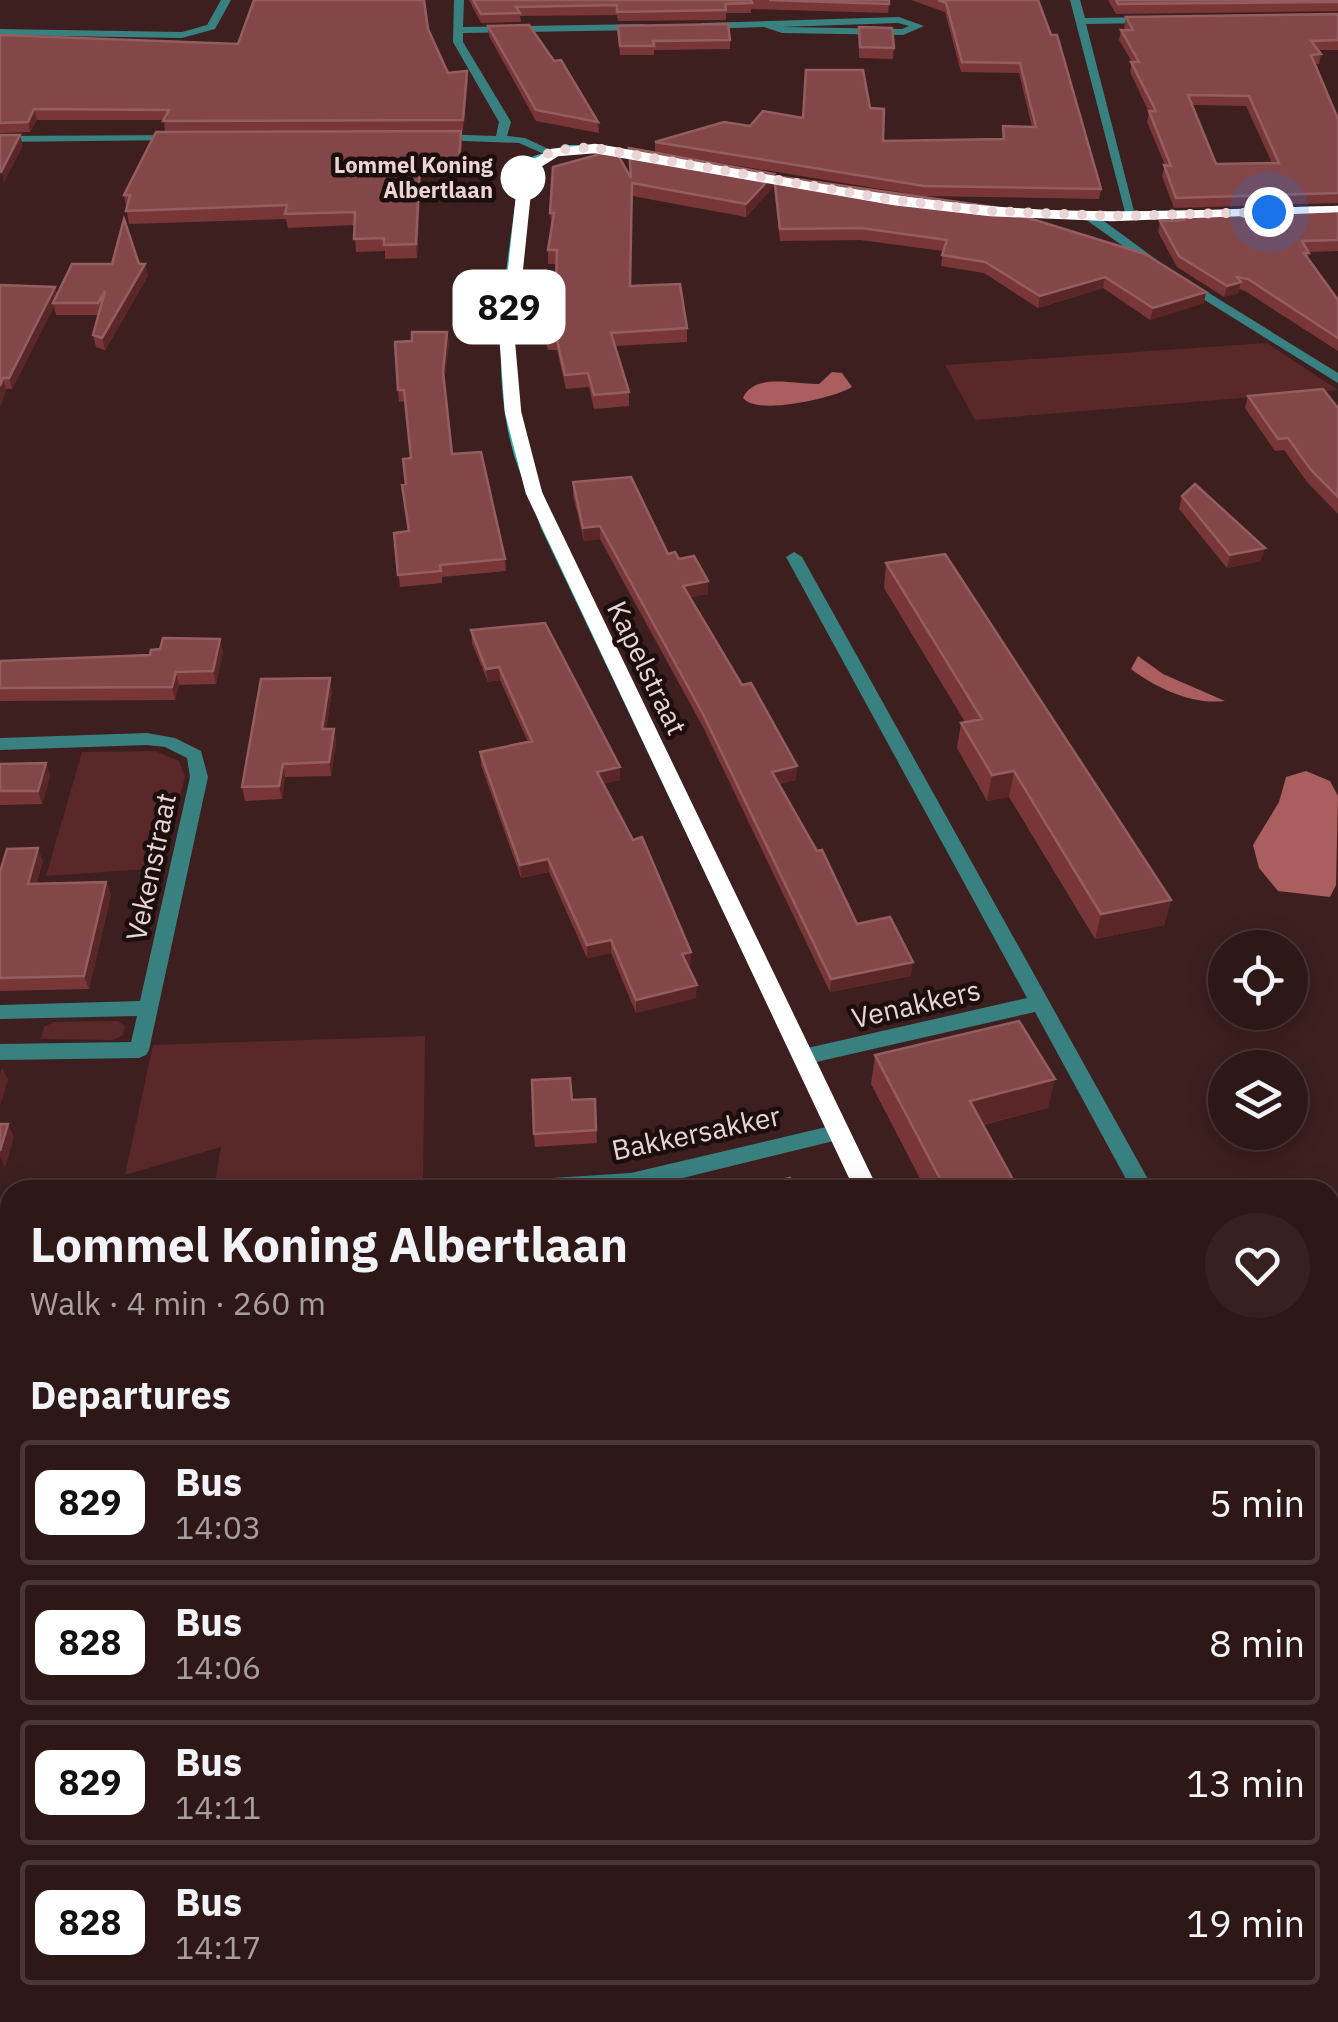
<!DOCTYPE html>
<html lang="en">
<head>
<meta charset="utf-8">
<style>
	:root { --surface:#2e1717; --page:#362020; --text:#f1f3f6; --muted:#a79fa1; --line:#493636 }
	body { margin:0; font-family:"IBM Plex Sans",sans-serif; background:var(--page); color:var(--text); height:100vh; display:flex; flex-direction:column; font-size:38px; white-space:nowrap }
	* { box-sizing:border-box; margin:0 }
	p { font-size:32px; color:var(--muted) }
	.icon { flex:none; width:55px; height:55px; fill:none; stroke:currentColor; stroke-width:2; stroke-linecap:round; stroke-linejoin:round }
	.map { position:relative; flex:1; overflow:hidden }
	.details { position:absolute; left:0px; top:1180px; width:1340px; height:842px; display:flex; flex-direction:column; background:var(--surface); border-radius:30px 30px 0 0; box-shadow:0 5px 25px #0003,0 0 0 2px var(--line) }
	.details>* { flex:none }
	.badge { padding:0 20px; border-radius:15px; font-size:35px; line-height:65px }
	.buttons { position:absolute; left:1208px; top:930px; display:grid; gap:20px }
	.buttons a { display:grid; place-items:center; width:100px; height:100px; border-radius:50%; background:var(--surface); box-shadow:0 5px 25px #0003,0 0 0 2px var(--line); font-size:50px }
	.you { position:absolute; width:50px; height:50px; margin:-25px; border:8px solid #fff; border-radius:50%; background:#1a73e8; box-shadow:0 0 0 15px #1a73e833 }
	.map>.badge { position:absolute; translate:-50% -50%; box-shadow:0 0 0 5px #fff }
	h2 { padding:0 30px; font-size:38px; line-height:90px }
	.round { display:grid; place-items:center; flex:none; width:105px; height:105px; border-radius:52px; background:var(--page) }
	.head { display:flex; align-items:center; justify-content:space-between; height:170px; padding:0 30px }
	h1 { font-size:48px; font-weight:700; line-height:75px }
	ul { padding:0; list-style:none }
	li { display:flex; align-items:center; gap:30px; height:125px; margin:0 20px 15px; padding:0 10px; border:5px solid var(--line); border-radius:10px }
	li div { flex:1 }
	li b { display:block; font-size:38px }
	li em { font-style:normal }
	li .badge { min-width:110px; font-weight:700; text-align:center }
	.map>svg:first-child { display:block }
	.green { fill:#5b2829 }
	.water { fill:#aa5e5e }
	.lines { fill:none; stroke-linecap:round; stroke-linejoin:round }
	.minor { fill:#398180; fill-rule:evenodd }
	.secondary { fill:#31b3b1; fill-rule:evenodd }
	.wall { fill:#783639; fill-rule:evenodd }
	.shaded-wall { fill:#5b2627 }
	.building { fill:#844749; stroke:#945d5f; stroke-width:2.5; fill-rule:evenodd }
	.line { fill:#fff; stroke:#fff; stroke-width:2.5 }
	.walk { stroke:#ead5d4; stroke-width:10; stroke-dasharray:0 18 }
	.stop-dot { fill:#fff; stroke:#fff; stroke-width:5 }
	.labels { text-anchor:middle; stroke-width:9; stroke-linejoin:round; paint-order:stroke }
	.far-stop-label { font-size:22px; font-weight:bold; fill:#ead5d4; stroke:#1b0e0d; text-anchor:end }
	.street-label { font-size:28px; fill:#ead5d4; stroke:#1b0e0d }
</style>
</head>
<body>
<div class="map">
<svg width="1338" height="2022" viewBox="0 0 1338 2022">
	<rect width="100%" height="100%" fill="#3d1f1f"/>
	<!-- green -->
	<path class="green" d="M 1267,343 L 1338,390 L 975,420 L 945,365 Z
		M 155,751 L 179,761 L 185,777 L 162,868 L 46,876 L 82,752 Z
		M 118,1021 L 125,1026 L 123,1035 L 113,1040 L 41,1039 L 44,1027 L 54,1022 Z
		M 425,1036 L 423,1185 L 214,1190 L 221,1147 L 125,1175 L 153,1045 Z
		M 496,2013 L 496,2012 L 628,2013 L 626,2022 L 494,2022 Z"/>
	<!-- water -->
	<path class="water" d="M 832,372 L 842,373 L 852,387 C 834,398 757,416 743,398 C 754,372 797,385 819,384 Z
		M 1138,656 L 1163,674 L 1225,701 C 1192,705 1156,688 1131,669 Z
		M 1306,771 L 1330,781 L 1338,796 L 1336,885 L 1330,897 L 1278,891 L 1259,868 L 1253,845 L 1279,802 L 1286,777 Z"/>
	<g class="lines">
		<!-- minor -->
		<path class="minor" d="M 221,0 L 231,0 L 215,29 L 182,38 L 0,35 L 0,29 L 182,32 L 207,25 Z
			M 454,0 L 464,0 L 463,27 L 644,24 L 649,27 L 644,30 L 463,33 L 463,42 L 511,122 L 507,136 L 525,138 L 555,152 L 557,154 L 551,157 L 519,143 L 437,140 L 431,137 L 437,134 L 496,136 L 499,122 L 453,42 Z
			M 1070,0 L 1080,0 L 1085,18 L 1151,17 L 1156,20 L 1151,23 L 1086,24 L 1136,219 L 1126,216 Z
			M 899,17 L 924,26 L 903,35 L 782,33 L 764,27 L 703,29 L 698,26 L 703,23 ZM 898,23 L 909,26 L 902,29 L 781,27 Z
			M 182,135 L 184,137 L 178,140 L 0,142 L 0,136 Z
			M 1085,213 L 1093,213 L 1161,263 L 1151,266 L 1085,219 Z
			M 1183,277 L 1338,373 L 1338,383 L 1179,284 L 1177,281 Z
			M 794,552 L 802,557 L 1154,1190 L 1132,1190 L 1035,1012 L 803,1065 L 796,1062 L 793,1057 L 796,1052 L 803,1049 L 1027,998 L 786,557 Z
			M 147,733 L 175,738 L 201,751 L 208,777 L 149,1050 L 146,1055 L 139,1058 L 0,1060 L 0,1044 L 131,1042 L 137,1016 L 0,1019 L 0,1005 L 140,1001 L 190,777 L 187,758 L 165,747 L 147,745 L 0,750 L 0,738 Z
			M 839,1124 L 846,1126 L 850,1132 L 846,1138 L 634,1190 L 494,1190 L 497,1184 L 505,1181 L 631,1173 Z
			M 1338,1206 L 1338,1224 L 1330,1226 L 1330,1208 Z
			M 1338,1672 L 1338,1698 L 1330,1701 L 1330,1675 Z"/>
		<!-- secondary -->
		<path class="secondary" d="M 569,145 L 603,145 L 658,157 L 652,160 C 611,153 566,141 532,170 C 520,264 501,363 529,455 C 537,480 547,504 557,528 L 878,1190 L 856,1190 L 541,528 C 533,504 522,480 514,455 C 487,362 508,263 520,169 L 534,156 Z
			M 982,208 L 1089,212 L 1207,210 L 1213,214 L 1207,218 L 1089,220 L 986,215 L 982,214 Z
			M 0,1806 L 10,1808 L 10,1836 L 0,1834 Z
			M 1265,2012 L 1295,2012 L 1297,2022 L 1267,2022 Z"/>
	</g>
	<!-- wall -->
	<path class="wall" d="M 469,0 L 889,0 L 889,4 L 888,13 L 751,9 L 751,13 L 726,13 L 726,20 L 618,21 L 617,15 L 520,16 L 521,22 L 481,23 Z
		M 911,0 L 1038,0 L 1101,189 L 1099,199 L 923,196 L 655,152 L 655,142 L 750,126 L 870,108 L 883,141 L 1002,139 L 1003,126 L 1032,127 L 1019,73 L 961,72 L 945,12 Z
		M 1108,0 L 1338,0 L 1338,11 L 1116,14 Z
		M 1338,14 L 1338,50 L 1318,50 L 1321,54 L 1319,64 L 1316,64 L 1338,119 L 1338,203 L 1174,208 L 1162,176 L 1165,165 L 1147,122 L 1149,112 L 1130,72 L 1132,62 L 1119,40 L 1121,30 L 1126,30 L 1124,27 L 1126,17 ZM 1192,105 L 1246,106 L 1272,163 L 1216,164 Z
		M 488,26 L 554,61 L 598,122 L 599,133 L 536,121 L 489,36 Z
		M 618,26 L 730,40 L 730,49 L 654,50 L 654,55 L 620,55 Z
		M 859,27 L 894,48 L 893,59 L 859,58 Z
		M 428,29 L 448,73 L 468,81 L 463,130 L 165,132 L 164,120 L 37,120 L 30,132 L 0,133 L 0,35 L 238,44 Z
		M 461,131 L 462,144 L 460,174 L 421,174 L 417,258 L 385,259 L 385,251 L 356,252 L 354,225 L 288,228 L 286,219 L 129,224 L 124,195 Z
		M 629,148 L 774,174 L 773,187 L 746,217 L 632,196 L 630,286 L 687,328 L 687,342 L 615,346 L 629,392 L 629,406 L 594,409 L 589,387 L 566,389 L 557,350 L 548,350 L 541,324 L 540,310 L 555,309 L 556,264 L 548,264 L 548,250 L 552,226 L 550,213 L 630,177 Z
		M 774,176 L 1204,303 L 1150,320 L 1103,288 L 1038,308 L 984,273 L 941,266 L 943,251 L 860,240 L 780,241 L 774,188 Z
		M 1338,208 L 1338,251 L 1309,252 L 1308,258 L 1338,300 L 1338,351 L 1245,291 L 1239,289 L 1238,293 L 1224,297 L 1177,267 L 1158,232 L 1160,221 L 1179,220 L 1181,212 Z
		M 139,264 L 145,264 L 148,276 L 105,350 L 96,347 L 93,335 L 99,315 L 56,315 L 54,306 L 12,389 L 6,389 L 0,407 L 0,285 L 55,287 L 57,294 Z
		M 447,332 L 449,343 L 444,383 L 452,454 L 505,559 L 506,571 L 442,577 L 442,583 L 400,587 L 394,533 L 409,531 L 406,484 L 411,458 L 405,401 L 399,402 L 398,390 L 412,341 Z
		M 1248,396 L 1338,408 L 1338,514 L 1307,482 L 1284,450 L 1275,451 L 1245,408 Z
		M 573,482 L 668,554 L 679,559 L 708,594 L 690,597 L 796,780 L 778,784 L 857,924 L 911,976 L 830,992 L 704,729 L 600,539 L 584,541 L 573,495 Z
		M 1182,496 L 1261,561 L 1227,568 L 1179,509 Z
		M 886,563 L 1171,900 L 1164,925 L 1095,939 L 1009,797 L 987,801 L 957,748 L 961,723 L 965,722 L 884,588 Z
		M 471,630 L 620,767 L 620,780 L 603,783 L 691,965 L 688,966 L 696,998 L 636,1013 L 611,953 L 587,958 L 549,872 L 521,878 L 481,765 L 480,752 L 528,742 L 500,680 L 488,682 L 472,643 Z
		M 220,639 L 223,652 L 216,684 L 179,685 L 175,700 L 0,701 L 0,661 L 150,655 L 160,649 Z
		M 330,678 L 332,691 L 326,729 L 334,729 L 336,742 L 331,776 L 285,777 L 282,799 L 245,801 L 242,787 Z
		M 46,763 L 50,776 L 42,804 L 0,805 L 0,764 Z
		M 43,861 L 36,884 L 106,882 L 111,895 L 89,989 L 0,991 L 0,872 Z
		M 875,1055 L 1048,1108 L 983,1125 L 1016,1190 L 926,1190 L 871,1084 Z
		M 595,1099 L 597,1143 L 535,1147 L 534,1134 L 572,1100 Z
		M 10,1225 L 10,1281 L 4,1281 L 0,1274 L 0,1260 Z
		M 0,1552 L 4,1558 L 0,1569 L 10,1570 L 10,1723 L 2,1723 L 0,1720 L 0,1693 L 7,1671 L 0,1671 Z
		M 1338,1883 L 1338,1985 L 1330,1958 L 1330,1888 L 1334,1884 Z
		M 840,2012 L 1233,2012 L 1236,2022 L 842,2022 Z"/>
	<!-- shaded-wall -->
	<path class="shaded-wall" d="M 467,71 L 468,81 L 463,130 L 463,120 Z
		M 34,109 L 37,120 L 30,132 L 28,122 Z
		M 461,131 L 462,144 L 460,174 L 459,161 Z
		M 20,135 L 23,146 L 4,183 L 1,172 Z
		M 420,161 L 421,174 L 417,258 L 416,244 Z
		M 774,174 L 773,187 L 746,217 L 746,204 Z
		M 145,264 L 148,276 L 105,350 L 102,338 Z
		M 1105,277 L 1103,288 L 1038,308 L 1040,296 Z
		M 1241,282 L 1238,293 L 1224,297 L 1227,286 Z
		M 55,287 L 58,298 L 53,303 L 54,306 L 12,389 L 9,378 Z
		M 1206,292 L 1204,303 L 1150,320 L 1153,308 Z
		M 447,332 L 449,343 L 444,384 L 443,372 Z
		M 3,378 L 6,389 L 0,407 L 0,386 Z
		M 600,526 L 600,539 L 584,541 L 583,528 Z
		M 1265,548 L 1261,561 L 1227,568 L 1230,555 Z
		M 708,581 L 708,594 L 683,599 L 683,586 Z
		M 220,639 L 223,652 L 216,684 L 213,671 Z
		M 499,667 L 500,680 L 488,682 L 486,669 Z
		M 176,672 L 179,685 L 175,700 L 172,687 Z
		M 330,678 L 332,691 L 324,742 L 322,729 Z
		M 334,729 L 336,742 L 331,776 L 329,762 Z
		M 46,763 L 50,776 L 42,804 L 38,791 Z
		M 283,764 L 285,777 L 282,799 L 279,786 Z
		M 797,766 L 796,780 L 771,785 L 772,772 Z
		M 620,767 L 620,780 L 597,785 L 597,772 Z
		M 1014,771 L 1009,797 L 987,801 L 992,775 Z
		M 38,848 L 43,861 L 33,897 L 28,884 Z
		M 548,859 L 549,872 L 521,878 L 520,865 Z
		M 106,882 L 111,895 L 89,989 L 84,976 Z
		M 1171,900 L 1164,925 L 1095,939 L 1101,914 Z
		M 611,940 L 611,953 L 587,958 L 587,945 Z
		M 691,952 L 691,965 L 682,967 L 682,954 Z
		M 913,962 L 911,976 L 830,992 L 831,979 Z
		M 697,985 L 696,998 L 636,1013 L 636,1000 Z
		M 2,1067 L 8,1080 L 0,1106 L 0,1075 Z
		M 1055,1079 L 1048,1108 L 964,1129 L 970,1101 Z
		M 8,1124 L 14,1137 L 5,1168 L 0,1157 L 0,1151 Z
		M 1338,1339 L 1332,1351 L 1330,1352 L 1330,1341 Z
		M 1338,1421 L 1338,1432 L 1330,1434 L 1330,1424 Z
		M 0,1552 L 4,1558 L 0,1570 Z
		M 1338,1620 L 1338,1629 L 1330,1632 L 1330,1622 Z
		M 300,2012 L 308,2012 L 305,2022 L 298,2022 Z"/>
	<!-- building -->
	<path class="building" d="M 254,0 L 424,0 L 428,29 L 448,73 L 467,71 L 463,120 L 163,121 L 169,110 L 34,109 L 28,122 L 0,123 L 0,35 L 238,44 Z
		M 473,0 L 751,0 L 752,3 L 725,4 L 726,10 L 617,12 L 617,5 L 516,7 L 520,13 L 481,14 Z
		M 769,0 L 889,0 L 889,4 Z
		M 938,0 L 1038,0 L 1051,35 L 1057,35 L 1101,189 L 924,186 L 655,142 L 724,122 L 750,126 L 763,111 L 803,118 L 806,70 L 863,70 L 870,108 L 884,109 L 883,141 L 1004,139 L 1003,126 L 1036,127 L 1020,63 L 962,62 L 946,3 Z
		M 1116,0 L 1338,0 L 1338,2 L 1118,4 Z
		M 1338,14 L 1338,40 L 1311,41 L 1321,54 L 1311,55 L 1338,119 L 1338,193 L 1176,198 L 1164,165 L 1171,166 L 1149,111 L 1156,111 L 1131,62 L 1139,62 L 1121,30 L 1133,30 L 1126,17 ZM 1188,95 L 1249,96 L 1279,163 L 1216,164 Z
		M 728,24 L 730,40 L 653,41 L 654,46 L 620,46 L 618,26 Z
		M 529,25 L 554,61 L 561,60 L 598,122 L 536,110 L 488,26 Z
		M 859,27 L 892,28 L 894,48 L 860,47 Z
		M 461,131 L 459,161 L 420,161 L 416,244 L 384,245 L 384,238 L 354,239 L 355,212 L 285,214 L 287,205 L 126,211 L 130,195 L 124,195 L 156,132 Z
		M 0,135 L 20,135 L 1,172 L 0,172 Z
		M 629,148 L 774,174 L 746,204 L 632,183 L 630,286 L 680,284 L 687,328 L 611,333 L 629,392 L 594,395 L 588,373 L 565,375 L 556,336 L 547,337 L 540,310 L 555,309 L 557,250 L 548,250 L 554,213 L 550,213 L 553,167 L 615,150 L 631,178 Z
		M 774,176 L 993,207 L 1145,254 L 1206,292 L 1153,308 L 1105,277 L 1040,296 L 985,262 L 942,255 L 947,240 L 861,228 L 780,229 Z
		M 1338,208 L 1338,240 L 1302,241 L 1309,253 L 1304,253 L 1338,300 L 1338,338 L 1248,279 L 1237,277 L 1241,282 L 1227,286 L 1179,256 L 1160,221 L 1184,220 L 1181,212 Z
		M 124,219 L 139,264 L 145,264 L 102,338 L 93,335 L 105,291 L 98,303 L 53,303 L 72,264 L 112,264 Z
		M 0,285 L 55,287 L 9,378 L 3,378 L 0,386 Z
		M 412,332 L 447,332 L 443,372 L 452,454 L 481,452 L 505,559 L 440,565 L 441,571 L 398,575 L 394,533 L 409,531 L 402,485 L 406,484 L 403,459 L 411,458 L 404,390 L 398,390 L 395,342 L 412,341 Z
		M 1323,389 L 1338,408 L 1338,497 L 1311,470 L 1288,438 L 1278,439 L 1248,396 Z
		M 631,477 L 668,554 L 675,552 L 679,559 L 694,556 L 708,581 L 683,586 L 742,685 L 751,683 L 797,766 L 772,772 L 817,851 L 822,850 L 857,924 L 890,917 L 913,962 L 831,979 L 704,716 L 600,526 L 583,528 L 573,482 Z
		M 1195,484 L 1265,548 L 1230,555 L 1182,496 Z
		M 945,554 L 1171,900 L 1101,914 L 1014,771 L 992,775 L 961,723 L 982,719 L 886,563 Z
		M 545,623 L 620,767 L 597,772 L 633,840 L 642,837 L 691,952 L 682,954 L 697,985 L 636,1000 L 611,940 L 587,945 L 548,859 L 520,865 L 480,752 L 532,741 L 499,667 L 486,669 L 471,630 Z
		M 163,638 L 220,639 L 213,671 L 176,672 L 172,687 L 0,688 L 0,661 L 150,655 L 151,650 L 160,649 Z
		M 330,678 L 322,729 L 334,729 L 329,762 L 283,764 L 279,786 L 242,787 L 261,679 Z
		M 46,763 L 38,791 L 0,791 L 0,764 Z
		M 38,848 L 28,884 L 106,882 L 84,976 L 0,978 L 0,872 L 7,849 Z
		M 1019,1021 L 1055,1079 L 970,1101 L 1017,1187 L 1007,1190 L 946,1190 L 875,1055 Z
		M 570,1078 L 572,1100 L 595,1099 L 596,1130 L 534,1134 L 532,1080 Z
		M 0,1124 L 8,1124 L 0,1151 Z
		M 790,1178 L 795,1190 L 766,1190 L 763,1184 Z
		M 22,1182 L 81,1182 L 79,1190 L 20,1190 Z
		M 832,1185 L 834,1190 L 811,1190 Z
		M 10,1225 L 10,1269 L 0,1269 L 0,1260 Z
		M 1330,1326 L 1338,1339 L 1330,1341 Z
		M 1330,1356 L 1338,1370 L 1338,1421 L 1330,1424 Z
		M 1338,1490 L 1338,1620 L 1330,1622 L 1330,1493 Z
		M 0,1569 L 10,1570 L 10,1714 L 0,1713 L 0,1693 L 9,1661 L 0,1660 Z
		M 0,1933 L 10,1935 L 10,2012 L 300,2012 L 298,2022 L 0,2022 Z
		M 845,2012 L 1233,2012 L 1236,2022 L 847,2022 Z"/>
	<!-- line -->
	<path class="line" d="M 595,145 C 725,167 855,195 987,207 C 1103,218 1221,210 1338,207 L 1338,211 L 1112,220 L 990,215 L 894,204 L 595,152 L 558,155 L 532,171 L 514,344 L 520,412 L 541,493 L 877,1190 L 867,1199 L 856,1190 L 527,493 L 506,412 L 501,344 L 520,169 L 552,150 Z"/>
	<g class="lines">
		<!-- walk -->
		<path class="walk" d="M 523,178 C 532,150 569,147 595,148 L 894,200 L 990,211 L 1112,216 L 1269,212"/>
	</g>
	<!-- markers -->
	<circle class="stop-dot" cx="523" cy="178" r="20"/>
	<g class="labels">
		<!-- far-stop labels -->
		<g class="far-stop-label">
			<text x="493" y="173">Lommel Koning<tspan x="493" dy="25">Albertlaan</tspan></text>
		</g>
		<!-- street labels -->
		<g class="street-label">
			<text transform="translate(647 668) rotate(64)" y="10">Kapelstraat</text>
			<text transform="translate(151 867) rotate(-78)" y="10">Vekenstraat</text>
			<text transform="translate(916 1004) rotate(-13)" y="10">Venakkers</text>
			<text transform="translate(696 1133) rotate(-12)" y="10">Bakkersakker</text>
		</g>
	</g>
</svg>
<div class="buttons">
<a><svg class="icon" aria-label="locate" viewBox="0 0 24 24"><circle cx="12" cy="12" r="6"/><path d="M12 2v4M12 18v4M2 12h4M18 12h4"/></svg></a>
<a><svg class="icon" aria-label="layers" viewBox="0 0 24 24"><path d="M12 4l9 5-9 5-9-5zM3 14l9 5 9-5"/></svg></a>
</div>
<div class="you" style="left:1269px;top:212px"></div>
<b class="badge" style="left:509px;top:307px;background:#fff;color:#111">829</b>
<section class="details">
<div class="head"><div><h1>Lommel Koning Albertlaan</h1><p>Walk · 4 min · 260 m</p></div><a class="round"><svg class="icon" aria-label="heart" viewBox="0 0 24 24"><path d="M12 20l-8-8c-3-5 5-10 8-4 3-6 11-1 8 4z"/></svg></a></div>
<h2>Departures</h2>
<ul>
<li><span class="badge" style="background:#fff;color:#111">829</span><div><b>Bus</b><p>14:03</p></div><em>5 min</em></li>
<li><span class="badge" style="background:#fff;color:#111">828</span><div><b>Bus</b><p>14:06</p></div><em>8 min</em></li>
<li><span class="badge" style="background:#fff;color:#111">829</span><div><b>Bus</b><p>14:11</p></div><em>13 min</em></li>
<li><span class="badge" style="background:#fff;color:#111">828</span><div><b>Bus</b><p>14:17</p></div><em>19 min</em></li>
</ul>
</section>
</div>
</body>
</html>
